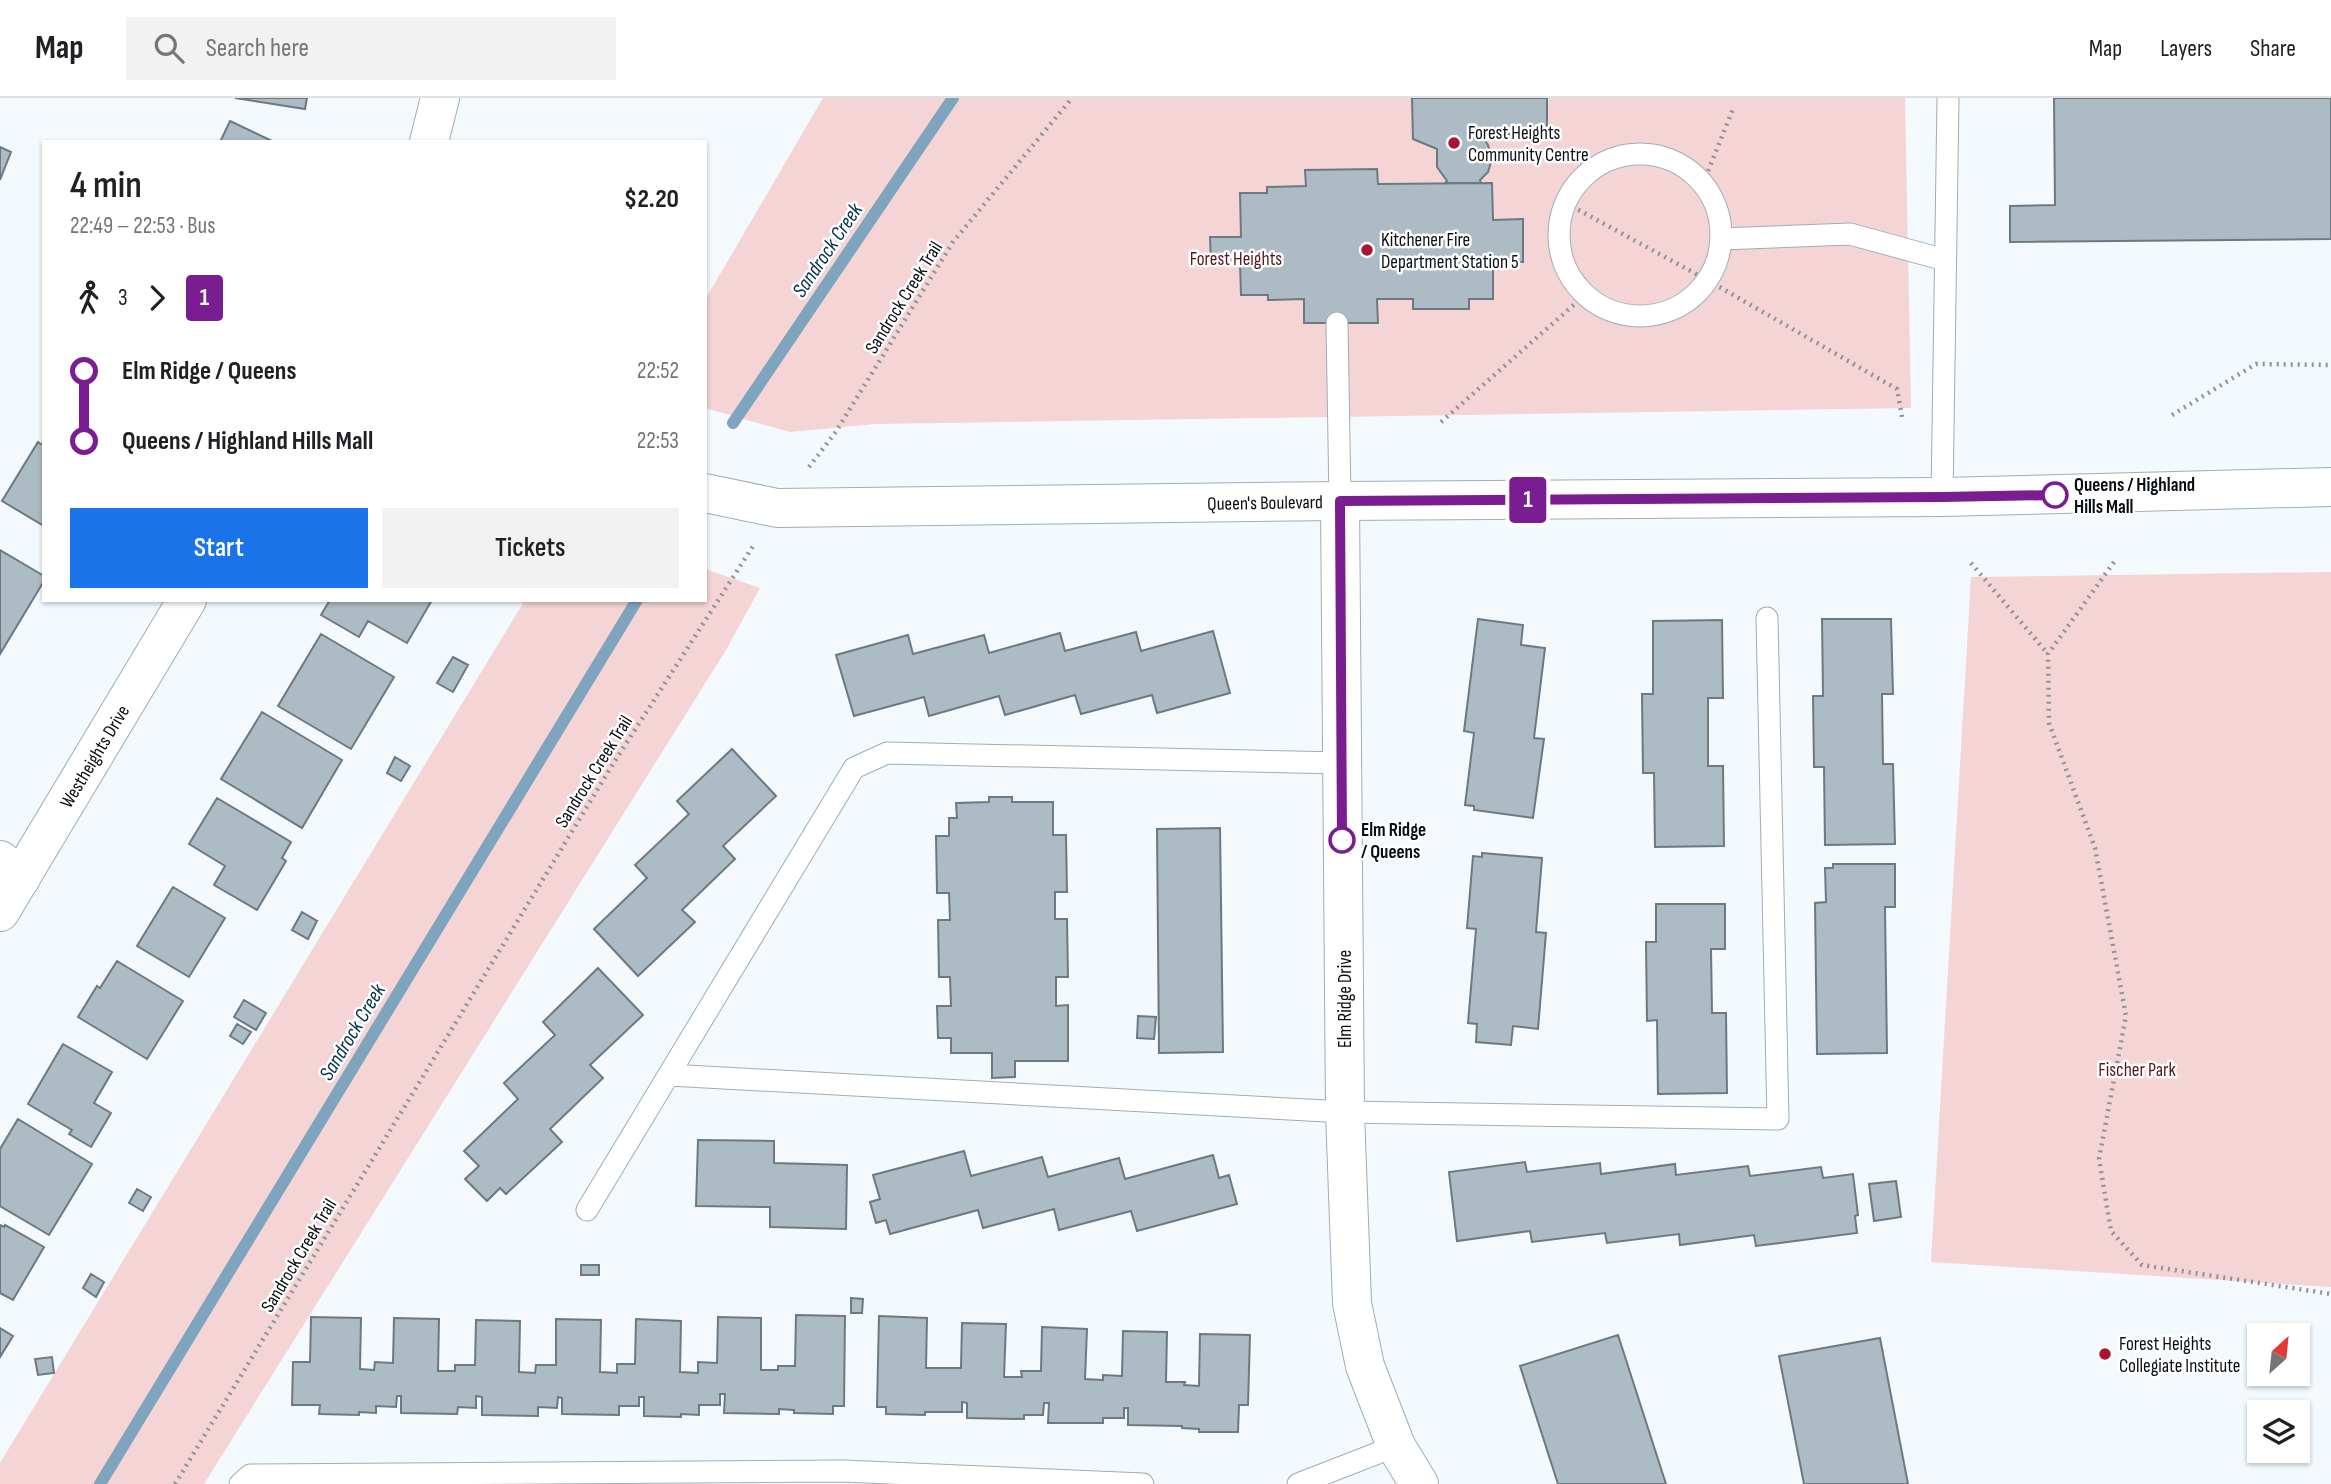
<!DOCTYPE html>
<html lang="en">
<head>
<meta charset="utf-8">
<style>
	:root { --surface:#fff; --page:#f2f2f2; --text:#202124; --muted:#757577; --line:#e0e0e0; --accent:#1a73e8 }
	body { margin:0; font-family:"Sofia Sans Condensed",sans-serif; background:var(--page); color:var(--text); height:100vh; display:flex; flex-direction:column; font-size:26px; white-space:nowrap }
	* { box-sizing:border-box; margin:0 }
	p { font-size:23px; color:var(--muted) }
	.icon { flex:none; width:38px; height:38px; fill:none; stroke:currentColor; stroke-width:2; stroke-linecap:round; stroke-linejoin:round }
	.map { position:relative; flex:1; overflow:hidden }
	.details { position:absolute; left:42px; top:42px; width:665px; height:462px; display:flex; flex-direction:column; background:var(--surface); border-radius:0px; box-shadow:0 2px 5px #0004 }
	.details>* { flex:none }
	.badge { padding:0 14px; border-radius:5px; font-size:24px; line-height:46px }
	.needle { width:46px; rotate:27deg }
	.buttons { position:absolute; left:2247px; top:1225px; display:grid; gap:14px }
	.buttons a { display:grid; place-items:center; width:63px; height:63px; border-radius:0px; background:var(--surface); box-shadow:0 2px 5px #0004; font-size:35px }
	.map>.badge { position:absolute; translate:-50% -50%; box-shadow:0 0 0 4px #fff }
	.legs { display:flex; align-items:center; gap:10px; height:77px; padding:0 28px; font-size:23px }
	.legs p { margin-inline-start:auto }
	.headline { display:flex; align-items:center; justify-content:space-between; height:119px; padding:0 28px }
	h1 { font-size:38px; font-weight:600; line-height:52px }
	.button { display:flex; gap:14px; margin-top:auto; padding:14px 28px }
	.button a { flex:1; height:80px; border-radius:0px; background:var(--accent); color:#fff; font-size:28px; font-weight:600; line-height:80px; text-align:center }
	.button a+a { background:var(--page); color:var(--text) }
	ul { padding:0 28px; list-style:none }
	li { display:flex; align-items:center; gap:24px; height:70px; font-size:26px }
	li i { display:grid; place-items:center; width:10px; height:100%; margin:0 9px; background:currentColor }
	li i::after { content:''; width:18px; height:18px; margin:-9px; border:5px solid; border-radius:50%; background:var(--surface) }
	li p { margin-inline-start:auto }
	li:first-child i { background:linear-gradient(#0000 50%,currentColor 0) }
	li:last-child i { background:linear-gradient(currentColor 50%,#0000 0) }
	header { display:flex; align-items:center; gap:42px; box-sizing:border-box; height:98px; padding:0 35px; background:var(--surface); border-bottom:2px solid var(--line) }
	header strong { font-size:33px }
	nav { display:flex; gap:38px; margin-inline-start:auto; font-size:24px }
	.search { width:490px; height:63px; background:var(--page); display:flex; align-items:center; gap:18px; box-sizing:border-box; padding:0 24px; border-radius:0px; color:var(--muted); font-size:26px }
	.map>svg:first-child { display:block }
	.green { fill:#f4d4d4 }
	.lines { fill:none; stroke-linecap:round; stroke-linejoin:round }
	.stream { stroke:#7fa4be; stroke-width:12 }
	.building { fill:#adbbc5; stroke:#6c7982; stroke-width:2 }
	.service-casing { stroke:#9fadb7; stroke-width:23 }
	.minor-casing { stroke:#9fadb7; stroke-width:40 }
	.tertiary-casing { stroke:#9fadb7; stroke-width:40 }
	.path { stroke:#8e9397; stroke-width:4.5; stroke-dasharray:2 5; stroke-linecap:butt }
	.service { stroke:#fff; stroke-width:21 }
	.minor { stroke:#fff; stroke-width:38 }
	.tertiary { stroke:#fff; stroke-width:38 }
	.line-1-casing { stroke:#fff; stroke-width:16 }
	.line-1 { stroke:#7a1d90; stroke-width:10 }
	.poi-dot { fill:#aa1434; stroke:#fff; stroke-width:2.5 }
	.stop-1-dot { fill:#fff; stroke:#7a1d90; stroke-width:3.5 }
	.labels { text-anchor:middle; stroke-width:5; stroke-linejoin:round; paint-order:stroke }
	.poi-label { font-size:19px; fill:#090d11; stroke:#fff; text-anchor:start }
	.park-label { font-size:19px; fill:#52191f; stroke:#fff }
	.street-label { font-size:19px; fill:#090d11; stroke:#fff }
	.stop-label { font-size:19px; font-weight:bold; fill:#090d11; stroke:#fff; text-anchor:start }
	.water-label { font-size:21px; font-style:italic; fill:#00314b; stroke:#fff }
</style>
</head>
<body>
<header>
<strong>Map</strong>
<div class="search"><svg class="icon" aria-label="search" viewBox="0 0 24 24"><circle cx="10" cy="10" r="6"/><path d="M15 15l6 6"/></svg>Search here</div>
<nav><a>Map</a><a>Layers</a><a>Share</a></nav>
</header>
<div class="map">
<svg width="2331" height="1386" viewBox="0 0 2331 1386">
	<rect width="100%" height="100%" fill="#f3f9fd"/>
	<!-- green -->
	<path class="green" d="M 823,0 L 1905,0 L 1911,310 L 875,326 L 790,334 L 705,310 L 705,202 Z
		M 705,471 L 760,490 L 726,552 L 204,1386 L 0,1386 L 0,1365 L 525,502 L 705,502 Z
		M 2331,474 L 2331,1189 L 1931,1164 L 1971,479 Z"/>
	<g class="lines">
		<!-- stream -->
		<path class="stream" d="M 733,325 L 953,0
			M 100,1386 L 637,502"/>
	</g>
	<!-- building -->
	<path class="building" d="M 235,0 L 307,0 L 305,11 Z
		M 1412,0 L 1547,0 L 1547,36 L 1481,37 L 1488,47 L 1492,61 L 1488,74 L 1480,82 L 1481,85 L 1445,85 L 1447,83 L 1437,69 L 1437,51 L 1413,41 Z
		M 2054,0 L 2331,0 L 2331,141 L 2010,144 L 2010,108 L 2055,107 Z
		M 230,23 L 274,44 L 220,44 Z
		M 0,49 L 11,54 L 0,82 Z
		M 1377,71 L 1378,86 L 1492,85 L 1493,122 L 1523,121 L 1523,164 L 1493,164 L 1493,201 L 1469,201 L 1469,211 L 1413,211 L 1413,201 L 1377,201 L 1378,225 L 1304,225 L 1304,201 L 1268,202 L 1268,197 L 1241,197 L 1240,166 L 1211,166 L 1210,139 L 1241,139 L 1240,95 L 1267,95 L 1267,89 L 1306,88 L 1305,72 Z
		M 38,344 L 44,348 L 44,428 L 2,403 Z
		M 0,452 L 44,478 L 44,483 L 0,556 Z
		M 330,502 L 432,502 L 407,545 L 368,523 L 359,539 L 321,517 Z
		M 1478,521 L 1523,527 L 1521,547 L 1545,550 L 1534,640 L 1544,641 L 1533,720 L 1474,712 L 1474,708 L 1465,707 L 1474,635 L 1464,633 Z
		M 1822,521 L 1891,521 L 1893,596 L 1882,596 L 1883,666 L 1893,666 L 1895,746 L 1825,747 L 1824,669 L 1814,669 L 1813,598 L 1823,598 Z
		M 1722,522 L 1723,600 L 1708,600 L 1708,668 L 1723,668 L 1724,748 L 1655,749 L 1654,675 L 1643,675 L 1642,596 L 1653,596 L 1653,523 Z
		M 1213,533 L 1230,595 L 1157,615 L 1152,597 L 1081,616 L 1075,597 L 1005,617 L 999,598 L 929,618 L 924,599 L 854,618 L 836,557 L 908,537 L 913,556 L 984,537 L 989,555 L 1060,535 L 1065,553 L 1136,534 L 1141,553 Z
		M 321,536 L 394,579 L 351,651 L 278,608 Z
		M 453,559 L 468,567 L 453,594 L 437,585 Z
		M 262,614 L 342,662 L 302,730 L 221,681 Z
		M 732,651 L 776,698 L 723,748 L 735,761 L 682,812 L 695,824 L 638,878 L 594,831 L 647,780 L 635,767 L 689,716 L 677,703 Z
		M 395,659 L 410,668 L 401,683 L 387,675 Z
		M 989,699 L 1012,699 L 1012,704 L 1053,704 L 1053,737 L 1066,737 L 1067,794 L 1055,794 L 1055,821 L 1067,821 L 1068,879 L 1056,879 L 1056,908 L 1068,907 L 1068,963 L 1015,963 L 1015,979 L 992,980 L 992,955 L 951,955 L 951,940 L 938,940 L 937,908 L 951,908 L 950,879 L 939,879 L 938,822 L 950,822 L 949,795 L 937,795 L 936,738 L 949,738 L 949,720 L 957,720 L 956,705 L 989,704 Z
		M 217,700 L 291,744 L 282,760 L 286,763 L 257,812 L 214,787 L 225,768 L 189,746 Z
		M 1220,730 L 1223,954 L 1159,955 L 1157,731 Z
		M 1482,755 L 1542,760 L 1536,834 L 1546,835 L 1538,931 L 1513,928 L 1511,947 L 1476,944 L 1477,926 L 1468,925 L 1476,831 L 1467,830 L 1473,758 L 1482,759 Z
		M 1833,766 L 1895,766 L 1895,809 L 1885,809 L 1887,955 L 1817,956 L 1815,805 L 1826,804 L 1825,770 L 1833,770 Z
		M 173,789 L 225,820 L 189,879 L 137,848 Z
		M 1656,806 L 1725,806 L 1725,851 L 1711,851 L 1712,915 L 1726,915 L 1727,995 L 1658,996 L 1657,922 L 1647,923 L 1646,844 L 1656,844 Z
		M 302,814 L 317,823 L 308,841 L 292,832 Z
		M 117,863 L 183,903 L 147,961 L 78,919 L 97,888 L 100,890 Z
		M 598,870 L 643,917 L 590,967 L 603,980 L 550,1031 L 562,1044 L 506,1096 L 500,1090 L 487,1103 L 465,1081 L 479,1068 L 464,1053 L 518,1001 L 504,985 L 555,937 L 543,924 Z
		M 244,902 L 266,915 L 256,932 L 234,919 Z
		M 1138,918 L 1156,919 L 1154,941 L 1137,940 Z
		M 237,926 L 251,934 L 243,946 L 230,938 Z
		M 63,946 L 112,974 L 94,1005 L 111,1015 L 91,1049 L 69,1036 L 72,1032 L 28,1006 Z
		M 18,1021 L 92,1066 L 49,1137 L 0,1108 L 0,1051 Z
		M 698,1042 L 774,1043 L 774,1065 L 847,1067 L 846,1131 L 770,1129 L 770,1109 L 696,1108 Z
		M 964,1053 L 971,1078 L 1042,1059 L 1048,1079 L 1119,1060 L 1125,1081 L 1213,1057 L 1219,1080 L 1229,1077 L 1237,1106 L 1137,1133 L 1131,1113 L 1059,1132 L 1054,1111 L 983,1130 L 978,1112 L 890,1136 L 886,1122 L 876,1125 L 870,1104 L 880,1101 L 873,1077 Z
		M 1525,1064 L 1527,1074 L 1600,1065 L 1601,1076 L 1675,1066 L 1676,1077 L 1748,1068 L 1750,1078 L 1821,1069 L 1823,1080 L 1853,1076 L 1858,1117 L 1855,1118 L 1857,1135 L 1756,1148 L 1754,1137 L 1680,1147 L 1679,1136 L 1607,1145 L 1605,1135 L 1532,1144 L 1530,1133 L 1457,1143 L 1449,1074 Z
		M 1896,1083 L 1901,1119 L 1874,1123 L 1869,1086 Z
		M 137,1091 L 151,1099 L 143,1113 L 129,1105 Z
		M 0,1127 L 4,1129 L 5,1127 L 44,1149 L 13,1202 L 0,1195 Z
		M 581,1167 L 599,1167 L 599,1177 L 581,1177 Z
		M 91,1176 L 104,1184 L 96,1199 L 83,1190 Z
		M 851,1200 L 863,1201 L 862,1215 L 851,1215 Z
		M 796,1217 L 845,1218 L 844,1308 L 833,1308 L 833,1316 L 794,1315 L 794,1312 L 779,1311 L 779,1316 L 724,1315 L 725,1296 L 720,1296 L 720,1307 L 699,1307 L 699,1317 L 681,1316 L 681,1319 L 644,1318 L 644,1299 L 639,1299 L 639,1308 L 619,1308 L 619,1317 L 562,1316 L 562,1300 L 558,1299 L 557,1310 L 538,1309 L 538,1318 L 482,1317 L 482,1299 L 476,1298 L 476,1310 L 458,1309 L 457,1316 L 401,1315 L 401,1298 L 397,1298 L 396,1309 L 376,1308 L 376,1315 L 359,1314 L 359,1317 L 319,1316 L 320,1307 L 292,1307 L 293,1264 L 310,1264 L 311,1219 L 361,1220 L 360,1271 L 374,1272 L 375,1264 L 393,1265 L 394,1220 L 439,1221 L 438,1273 L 455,1273 L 455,1267 L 475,1267 L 476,1222 L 520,1223 L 519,1274 L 535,1275 L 536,1267 L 556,1267 L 556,1221 L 601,1222 L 600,1274 L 617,1275 L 617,1266 L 635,1266 L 636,1221 L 681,1223 L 680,1274 L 698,1275 L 698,1264 L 717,1265 L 718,1219 L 761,1220 L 761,1272 L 778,1272 L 778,1268 L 795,1268 Z
		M 879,1218 L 927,1220 L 926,1270 L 961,1270 L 962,1225 L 1006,1226 L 1004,1279 L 1022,1279 L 1021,1273 L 1041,1273 L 1042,1229 L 1087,1231 L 1085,1281 L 1103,1282 L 1103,1277 L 1122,1278 L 1123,1233 L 1167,1234 L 1166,1284 L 1185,1284 L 1184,1287 L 1199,1288 L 1200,1236 L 1250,1237 L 1248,1307 L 1239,1307 L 1238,1334 L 1199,1334 L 1199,1331 L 1182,1330 L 1182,1328 L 1128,1327 L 1128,1310 L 1124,1310 L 1124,1320 L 1103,1320 L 1103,1325 L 1048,1325 L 1049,1305 L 1044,1305 L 1043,1317 L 1024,1317 L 1024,1321 L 967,1320 L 967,1305 L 962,1304 L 962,1314 L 925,1314 L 925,1317 L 886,1316 L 886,1309 L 877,1309 Z
		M 0,1230 L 13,1238 L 0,1259 Z
		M 1618,1237 L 1666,1386 L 1558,1386 L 1520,1268 Z
		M 1880,1240 L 1908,1386 L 1804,1386 L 1779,1258 Z
		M 52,1259 L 54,1275 L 38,1277 L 35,1261 Z"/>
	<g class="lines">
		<defs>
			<path id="service" d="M1559 137a81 81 0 1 1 162 0a81 81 0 1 1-162 0Z
				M 1721,141 L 1850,136 L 1945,162
				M 1337,225 L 1340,403
				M 1942,399 L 1948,0
				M 669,977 L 1345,1014 L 1778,1021 L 1767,520
				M 587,1112 L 854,670 L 887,655 L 1342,665
				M 240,1386 L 250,1377 L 843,1373 L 1143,1386
				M 1298,1386 L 1396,1348"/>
			<path id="minor" d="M 1340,403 L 1345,1014 L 1352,1205 L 1365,1268 L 1396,1348 L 1419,1386
				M 0,762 L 21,780"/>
			<path id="tertiary" d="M 429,44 L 440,0
				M 705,395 L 777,410 L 1340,403 L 1942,399 L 2331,389
				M 0,814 L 187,502"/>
		</defs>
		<!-- service casing -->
		<use href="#service" class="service-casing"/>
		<!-- minor casing -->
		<use href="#minor" class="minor-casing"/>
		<!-- tertiary casing -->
		<use href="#tertiary" class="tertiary-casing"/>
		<!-- path -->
		<path class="path" d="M 1703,86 L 1733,11
			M 1566,105 L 1709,183 L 1897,291 L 1902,319
			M 2172,317 L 2256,266 L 2331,267
			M 1441,324 L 1585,197
			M 809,369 L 835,335 L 953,144 L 1072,0
			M 2114,464 L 2048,556 L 2049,625 L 2095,750 L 2126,918 L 2099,1061 L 2111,1133 L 2142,1167 L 2331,1196
			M 1971,465 L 2048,556
			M 175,1386 L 613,666 L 755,445"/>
		<!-- service -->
		<use href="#service" class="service"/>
		<!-- minor -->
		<use href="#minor" class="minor"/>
		<!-- tertiary -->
		<use href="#tertiary" class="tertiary"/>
	</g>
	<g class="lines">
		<defs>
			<path id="line-1" d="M 1342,742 L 1340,403 L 1942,399 L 2055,397"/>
		</defs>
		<!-- line-1 casing -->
		<use href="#line-1" class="line-1-casing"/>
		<!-- line-1 -->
		<use href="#line-1" class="line-1"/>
	</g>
	<!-- markers -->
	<g class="poi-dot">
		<circle cx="1454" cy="45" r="7"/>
		<circle cx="1367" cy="152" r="7"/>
		<circle cx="2105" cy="1256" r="7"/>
	</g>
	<g class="stop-1-dot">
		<circle cx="2055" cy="397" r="12"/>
		<circle cx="1342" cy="742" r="12"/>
	</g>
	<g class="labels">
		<!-- poi labels -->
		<g class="poi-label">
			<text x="1468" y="41">Forest Heights<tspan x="1468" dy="22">Community Centre</tspan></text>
			<text x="1381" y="148">Kitchener Fire<tspan x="1381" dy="22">Department Station 5</tspan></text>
			<text x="2119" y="1252">Forest Heights<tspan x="2119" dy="22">Collegiate Institute</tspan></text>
		</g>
		<!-- park labels -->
		<g class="park-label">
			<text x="1236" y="167">Forest Heights</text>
			<text x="2137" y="978">Fischer Park</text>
		</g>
		<!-- street labels -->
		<g class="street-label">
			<text transform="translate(903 199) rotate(-58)" y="7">Sandrock Creek Trail</text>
			<text transform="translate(1265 404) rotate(-1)" y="7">Queen's Boulevard</text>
			<text transform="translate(94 658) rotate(-59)" y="7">Westheights Drive</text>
			<text transform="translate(593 673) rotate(-58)" y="7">Sandrock Creek Trail</text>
			<text transform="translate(1344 901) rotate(-90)" y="7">Elm Ridge Drive</text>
			<text transform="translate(298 1157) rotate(-59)" y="7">Sandrock Creek Trail</text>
		</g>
		<!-- stop labels -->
		<g class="stop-label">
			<text x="2074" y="393">Queens / Highland<tspan x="2074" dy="22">Hills Mall</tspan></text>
			<text x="1361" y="738">Elm Ridge<tspan x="1361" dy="22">/ Queens</tspan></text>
		</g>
		<!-- water labels -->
		<g class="water-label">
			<text transform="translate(827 152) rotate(-56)" y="7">Sandrock Creek</text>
			<text transform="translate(352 934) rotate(-59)" y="7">Sandrock Creek</text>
		</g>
	</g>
</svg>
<div class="buttons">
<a><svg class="needle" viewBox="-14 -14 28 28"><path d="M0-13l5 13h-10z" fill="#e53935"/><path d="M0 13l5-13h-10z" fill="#757577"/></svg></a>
<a><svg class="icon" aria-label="layers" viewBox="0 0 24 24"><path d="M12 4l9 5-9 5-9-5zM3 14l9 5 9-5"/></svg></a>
</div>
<b class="badge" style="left:1528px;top:402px;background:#7a1d90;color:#fff">1</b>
<section class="details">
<div class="headline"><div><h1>4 min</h1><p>22:49 – 22:53 · Bus</p></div><b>$2.20</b></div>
<div class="legs"><svg class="icon" aria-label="walk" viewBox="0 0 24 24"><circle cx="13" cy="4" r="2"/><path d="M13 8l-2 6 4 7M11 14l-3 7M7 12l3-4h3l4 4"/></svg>3<svg class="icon" aria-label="forward" viewBox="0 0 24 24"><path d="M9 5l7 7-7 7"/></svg><b class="badge" style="background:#7a1d90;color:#fff">1</b></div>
<ul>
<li><i style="color:#7a1d90"></i><b>Elm Ridge / Queens</b><p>22:52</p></li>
<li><i style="color:#7a1d90"></i><b>Queens / Highland Hills Mall</b><p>22:53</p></li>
</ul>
<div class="button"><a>Start</a><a>Tickets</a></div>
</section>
</div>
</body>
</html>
